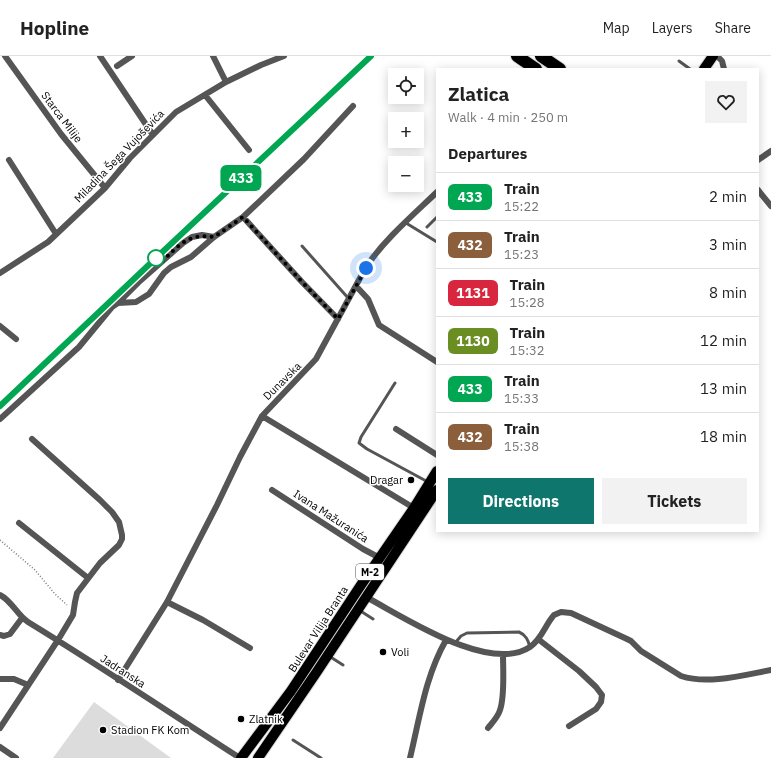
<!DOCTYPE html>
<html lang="en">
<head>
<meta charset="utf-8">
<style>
	:root { --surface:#fff; --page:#f2f2f2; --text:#222; --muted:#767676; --line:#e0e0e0; --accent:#0f766e }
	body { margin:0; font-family:"IBM Plex Sans",sans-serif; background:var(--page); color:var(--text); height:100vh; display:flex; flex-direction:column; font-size:15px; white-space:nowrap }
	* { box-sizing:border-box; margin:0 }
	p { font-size:13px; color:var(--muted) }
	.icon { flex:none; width:22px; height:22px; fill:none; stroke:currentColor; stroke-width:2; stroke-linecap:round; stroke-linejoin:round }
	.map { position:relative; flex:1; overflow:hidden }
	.sheet { position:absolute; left:436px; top:12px; width:323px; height:464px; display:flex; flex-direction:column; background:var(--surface); border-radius:0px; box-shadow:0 2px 10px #0003 }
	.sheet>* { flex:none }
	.badge { padding:0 8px; border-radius:6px; font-size:14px; line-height:26px }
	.tools { position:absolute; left:388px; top:12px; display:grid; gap:8px }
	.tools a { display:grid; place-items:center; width:36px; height:36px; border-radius:0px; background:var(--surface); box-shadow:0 2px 10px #0003; font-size:20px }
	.you { position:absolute; width:20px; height:20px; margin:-10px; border:3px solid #fff; border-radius:50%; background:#1a73e8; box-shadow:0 0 0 6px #1a73e833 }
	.map>.badge { position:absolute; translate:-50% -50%; box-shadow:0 0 0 2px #fff }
	h2 { padding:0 12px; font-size:15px; line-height:36px }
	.round { display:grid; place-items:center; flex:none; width:42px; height:42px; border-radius:0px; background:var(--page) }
	.head { display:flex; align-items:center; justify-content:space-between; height:68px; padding:0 12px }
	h1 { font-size:19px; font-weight:800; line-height:30px }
	.action { display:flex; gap:8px; margin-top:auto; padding:8px 12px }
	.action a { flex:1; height:46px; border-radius:0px; background:var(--accent); color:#fff; font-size:16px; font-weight:800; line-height:46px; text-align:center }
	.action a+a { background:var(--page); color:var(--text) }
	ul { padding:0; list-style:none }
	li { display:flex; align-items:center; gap:12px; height:48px; padding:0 12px; border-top:1px solid var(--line) }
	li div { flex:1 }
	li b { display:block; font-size:15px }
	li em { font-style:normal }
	li .badge { min-width:44px; font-weight:700; text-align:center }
	header { display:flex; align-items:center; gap:24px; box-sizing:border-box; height:56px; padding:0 20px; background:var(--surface); border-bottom:1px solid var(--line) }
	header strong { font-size:19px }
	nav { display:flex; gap:22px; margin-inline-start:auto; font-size:14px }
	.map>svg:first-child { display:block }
	.green { fill:#dcdcdc }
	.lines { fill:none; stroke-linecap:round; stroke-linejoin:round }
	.primary-casing { stroke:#dbdbdb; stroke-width:12 }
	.motorway-casing { stroke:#dbdbdb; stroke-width:14 }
	.path { stroke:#777; stroke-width:1.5; stroke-dasharray:1 2; stroke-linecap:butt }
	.service { stroke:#555; stroke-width:3 }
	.minor { stroke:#555; stroke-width:6 }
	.primary { stroke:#000; stroke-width:10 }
	.motorway { stroke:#000; stroke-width:12 }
	.rail-casing { stroke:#000; stroke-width:4 }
	.rail { stroke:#fff; stroke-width:2.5; stroke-dasharray:8; stroke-linecap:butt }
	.line-casing { stroke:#fff; stroke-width:9 }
	.line { stroke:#00a651; stroke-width:6 }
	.walk { stroke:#000; stroke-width:4; stroke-dasharray:0 7.2 }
	.stop-dot { fill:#fff; stroke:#00a651; stroke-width:2 }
	.poi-dot { fill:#000; stroke:#fff; stroke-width:1.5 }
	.labels { text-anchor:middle; stroke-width:3; stroke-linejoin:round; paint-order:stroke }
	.shield { fill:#fff; stroke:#4c4c4c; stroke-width:1 }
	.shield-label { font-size:10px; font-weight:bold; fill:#000 }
	.street-label { font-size:11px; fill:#000; stroke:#fff }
	.poi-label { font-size:11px; fill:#000; stroke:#fff; text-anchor:start }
</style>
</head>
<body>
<header>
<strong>Hopline</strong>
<nav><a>Map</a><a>Layers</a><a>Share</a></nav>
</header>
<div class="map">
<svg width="771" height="702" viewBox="0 0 771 702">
	<rect width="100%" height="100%" fill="#fff"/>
	<!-- green -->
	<path class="green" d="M 94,646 L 171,702 L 53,702 Z"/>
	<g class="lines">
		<defs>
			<path id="primary" d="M 704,13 L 713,0
				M 241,702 L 291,635 L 361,529 L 414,452 L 437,415
				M 258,702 L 316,617 L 437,434"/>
			<path id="motorway" d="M 517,0 L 536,13
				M 541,0 L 560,13"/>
		</defs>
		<!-- primary casing -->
		<use href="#primary" class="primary-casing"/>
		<!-- motorway casing -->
		<use href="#motorway" class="motorway-casing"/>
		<!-- path -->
		<path class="path" d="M 0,484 L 35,514 L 55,538 L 67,549"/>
		<!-- service -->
		<path class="service" d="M 679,5 L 690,13
			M 406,167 L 437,186
			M 427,171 L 437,161
			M 302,190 L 349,243
			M 395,327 L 361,381 L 359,387 L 367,393 L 428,426
			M 359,554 L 373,563
			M 455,587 L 461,580 L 467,577 L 519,576 C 526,579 528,584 530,591
			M 329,600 L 343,609
			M 293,684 L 321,702"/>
		<!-- minor -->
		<path class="minor" d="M 5,0 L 61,78 L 105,132
			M 100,0 L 153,79
			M 213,0 L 226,26
			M 717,0 L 722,5 L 724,13
			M 117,10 L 132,0
			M 205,39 L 249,94
			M 9,104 L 56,178
			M 758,104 L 771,95
			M 758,134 L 771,150
			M 243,161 L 302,226 L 338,263
			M 0,217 L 48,186 L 105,132 L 130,102 L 176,56 L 226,26 L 261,9 L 284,0
			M 356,230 L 368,243 L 379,269 L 437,306
			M 118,247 L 140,225 L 183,187 L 192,181 L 202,179 L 214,181
			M 0,270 L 16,283
			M 262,360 L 414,452
			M 0,363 L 79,291 L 112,251 L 118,247 L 136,246 L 149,238 L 164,217 L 171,211 L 191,201 L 214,181 L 243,161 L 304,103 L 353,50
			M 396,373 L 437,399
			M 272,434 L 363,493 L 380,502
			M 19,467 L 88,522
			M 0,539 C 12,545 17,559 28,566 C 100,610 170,657 240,702
			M 366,541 C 404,561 489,618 530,591 C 542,583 545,569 554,559 L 561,556 L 571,557 L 627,583 L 631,585 L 641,595 L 681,620 C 708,629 744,619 771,614
			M 167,546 L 203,564 L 250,592
			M 0,579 L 4,580 L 10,578 L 22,562
			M 538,583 L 579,615 L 596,631 L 602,639 L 601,646 L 596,653 L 569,670
			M 0,623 L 14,623 L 28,629
			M 118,624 L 167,546 L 217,449 L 240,401 L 262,360 L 316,303 L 366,211 C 385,183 412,160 437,136
			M 0,672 L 58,584 L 73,559 L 75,546 L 77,537 L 100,507 L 119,489 L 122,483 L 122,479 L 119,466 L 112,456 L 100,444 L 32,383
			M 488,672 C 492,667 498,661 500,654 C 505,640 503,614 503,598
			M 0,691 L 16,702
			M 410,702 C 420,661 425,621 446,584"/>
		<!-- primary -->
		<use href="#primary" class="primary"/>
		<!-- motorway -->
		<use href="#motorway" class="motorway"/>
		<defs>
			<path id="rail" d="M 0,350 L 156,202 L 371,0"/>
		</defs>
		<!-- rail casing -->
		<use href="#rail" class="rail-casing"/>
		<!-- rail -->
		<use href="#rail" class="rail"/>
	</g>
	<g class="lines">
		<defs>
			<path id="line" d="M 0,350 L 156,202 L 371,0"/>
		</defs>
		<!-- line casing -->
		<use href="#line" class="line-casing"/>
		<!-- line -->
		<use href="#line" class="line"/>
		<!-- walk -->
		<path class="walk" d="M 156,202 L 163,205 C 179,188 190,177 214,181 L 243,161 L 302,226 L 338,263 L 366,212"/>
	</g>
	<!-- markers -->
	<circle class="stop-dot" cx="156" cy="202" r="8"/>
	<g class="poi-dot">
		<circle cx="411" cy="424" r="4"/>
		<circle cx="383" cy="596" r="4"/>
		<circle cx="241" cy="663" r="4"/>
		<circle cx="103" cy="674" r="4"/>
	</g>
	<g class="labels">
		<!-- shield labels -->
		<rect class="shield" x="356" y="508" width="28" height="16" rx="3"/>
		<g class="shield-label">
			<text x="370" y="520">M-2</text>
		</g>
		<!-- street labels -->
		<g class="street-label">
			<text transform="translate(62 61) rotate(53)" y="4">Starca Milije</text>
			<text transform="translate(119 100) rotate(-46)" y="4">Miladina Šega Vujoševića</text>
			<text transform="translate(282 325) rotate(-45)" y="4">Dunavska</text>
			<text transform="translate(331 460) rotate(33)" y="4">Ivana Mažuranića</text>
			<text transform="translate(318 573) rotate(-57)" y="4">Bulevar Vilija Branta</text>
			<text transform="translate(123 615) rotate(33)" y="4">Jadranska</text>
		</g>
		<!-- poi labels -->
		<g class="poi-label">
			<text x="403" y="428" text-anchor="end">Dragar</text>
			<text x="391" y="600">Voli</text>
			<text x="249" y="667">Zlatnik</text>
			<text x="111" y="678">Stadion FK Kom</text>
		</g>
	</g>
</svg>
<div class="tools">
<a><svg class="icon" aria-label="locate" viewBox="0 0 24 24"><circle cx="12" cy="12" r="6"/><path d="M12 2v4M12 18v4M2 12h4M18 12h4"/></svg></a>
<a>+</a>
<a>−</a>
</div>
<div class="you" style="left:366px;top:212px"></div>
<b class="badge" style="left:241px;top:122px;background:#00a651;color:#fff">433</b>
<section class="sheet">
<div class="head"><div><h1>Zlatica</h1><p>Walk · 4 min · 250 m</p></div><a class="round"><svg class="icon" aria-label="heart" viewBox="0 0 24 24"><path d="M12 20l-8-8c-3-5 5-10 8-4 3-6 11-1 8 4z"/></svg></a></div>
<h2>Departures</h2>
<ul>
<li><span class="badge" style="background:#00a651;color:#fff">433</span><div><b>Train</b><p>15:22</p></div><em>2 min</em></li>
<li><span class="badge" style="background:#8b5e3c;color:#fff">432</span><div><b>Train</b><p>15:23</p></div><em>3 min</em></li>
<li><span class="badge" style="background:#d7263d;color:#fff">1131</span><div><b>Train</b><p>15:28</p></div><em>8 min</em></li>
<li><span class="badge" style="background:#6b8e23;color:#fff">1130</span><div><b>Train</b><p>15:32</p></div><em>12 min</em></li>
<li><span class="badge" style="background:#00a651;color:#fff">433</span><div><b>Train</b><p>15:33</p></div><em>13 min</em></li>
<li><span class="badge" style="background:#8b5e3c;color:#fff">432</span><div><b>Train</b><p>15:38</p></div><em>18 min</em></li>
</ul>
<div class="action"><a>Directions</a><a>Tickets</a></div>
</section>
</div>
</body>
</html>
